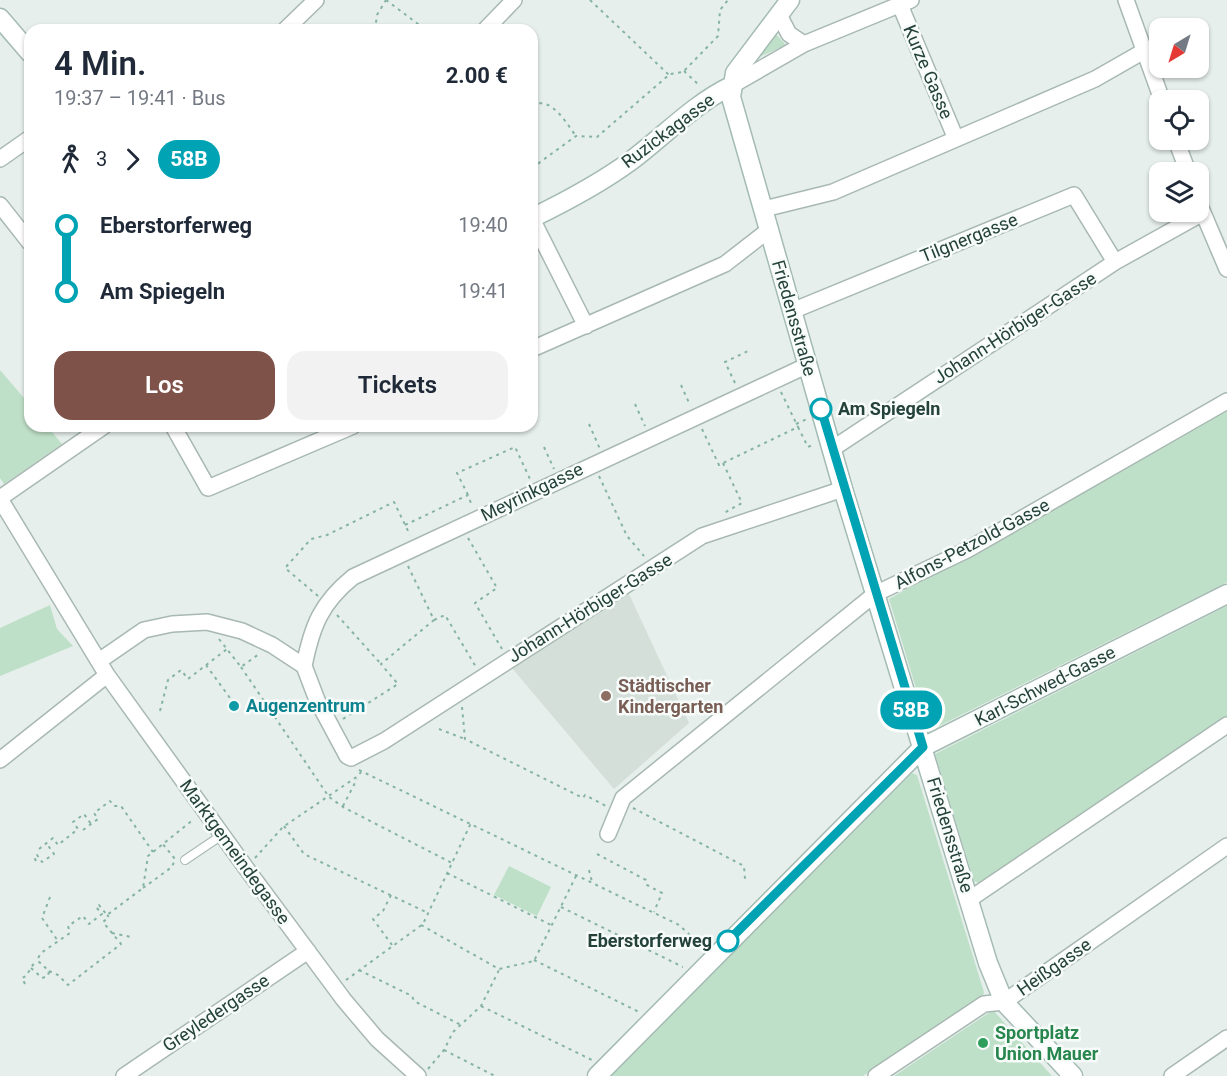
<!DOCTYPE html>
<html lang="de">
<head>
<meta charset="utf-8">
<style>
	:root { --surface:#fff; --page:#f2f2f3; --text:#1f2937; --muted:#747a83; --accent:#7f5249 }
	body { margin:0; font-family:Roboto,sans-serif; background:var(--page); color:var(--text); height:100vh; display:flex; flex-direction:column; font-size:22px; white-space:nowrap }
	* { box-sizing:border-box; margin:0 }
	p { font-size:20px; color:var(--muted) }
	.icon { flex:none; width:33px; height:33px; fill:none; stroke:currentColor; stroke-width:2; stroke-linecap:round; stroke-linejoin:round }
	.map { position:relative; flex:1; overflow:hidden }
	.drawer { position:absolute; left:24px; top:24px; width:514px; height:408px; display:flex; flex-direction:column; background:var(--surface); border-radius:18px; box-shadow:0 2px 4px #0004 }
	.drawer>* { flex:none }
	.badge { padding:0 12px; border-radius:20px; font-size:21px; line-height:39px }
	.needle { width:39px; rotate:218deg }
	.tools { position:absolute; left:1149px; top:18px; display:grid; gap:12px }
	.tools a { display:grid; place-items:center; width:60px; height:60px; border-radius:12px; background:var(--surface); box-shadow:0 2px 4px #0004; font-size:30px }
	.map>.badge { position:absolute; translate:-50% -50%; box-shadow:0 0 0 3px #fff }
	.legs { display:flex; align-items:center; gap:9px; height:66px; padding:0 30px; font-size:20px }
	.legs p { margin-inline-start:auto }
	.headline { display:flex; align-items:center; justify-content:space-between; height:102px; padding:0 30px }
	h1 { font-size:33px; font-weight:600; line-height:45px }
	.cta { display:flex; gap:12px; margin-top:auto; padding:12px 30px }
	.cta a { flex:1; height:69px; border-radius:18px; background:var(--accent); color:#fff; font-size:24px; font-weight:600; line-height:69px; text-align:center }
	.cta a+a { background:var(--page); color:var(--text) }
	ul { padding:0 30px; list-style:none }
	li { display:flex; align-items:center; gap:21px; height:66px; font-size:22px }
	li i { display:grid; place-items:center; width:9px; height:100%; margin:0 8px; background:currentColor }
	li i::after { content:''; width:15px; height:15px; margin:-8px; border:4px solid; border-radius:50%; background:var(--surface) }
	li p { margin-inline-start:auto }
	li:first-child i { background:linear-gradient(#0000 50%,currentColor 0) }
	li:last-child i { background:linear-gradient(currentColor 50%,#0000 0) }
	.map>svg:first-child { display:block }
	.built { fill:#d4dfda }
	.green { fill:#bfe0c8 }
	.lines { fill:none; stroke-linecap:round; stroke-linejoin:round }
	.lane-casing { stroke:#a8b8b2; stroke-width:10 }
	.street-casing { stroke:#a8b8b2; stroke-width:18 }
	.secondary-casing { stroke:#a4bbb3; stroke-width:21 }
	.path { stroke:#86b3a5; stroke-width:2; stroke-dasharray:3 4.5; stroke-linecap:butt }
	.lane { stroke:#fff; stroke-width:8 }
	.street { stroke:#fff; stroke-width:15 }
	.secondary { stroke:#fff; stroke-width:18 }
	.line-1-casing { stroke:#fff; stroke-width:14 }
	.line-1 { stroke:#00a3b4; stroke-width:9 }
	.stop-1-dot { fill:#fff; stroke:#00a3b4; stroke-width:3 }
	.education-dot { fill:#8d6e63; stroke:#f7fbf9; stroke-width:2 }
	.culture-dot { fill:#0f9aa8; stroke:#f7fbf9; stroke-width:2 }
	.leisure-dot { fill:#2e9e5b; stroke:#f7fbf9; stroke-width:2 }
	.labels { text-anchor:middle; stroke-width:5; stroke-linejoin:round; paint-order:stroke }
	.street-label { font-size:18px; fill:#24423a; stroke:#f7fbf9 }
	.stop-label { font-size:18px; font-weight:bold; fill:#24423a; stroke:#f7fbf9; text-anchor:start }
	.education-label { font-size:18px; font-weight:bold; fill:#785e54; stroke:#f7fbf9; text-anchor:start }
	.culture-label { font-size:18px; font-weight:bold; fill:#0d838f; stroke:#f7fbf9; text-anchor:start }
	.leisure-label { font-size:18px; font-weight:bold; fill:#27864d; stroke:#f7fbf9; text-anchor:start }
</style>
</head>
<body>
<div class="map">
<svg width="1227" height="1076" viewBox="0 0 1227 1076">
	<rect width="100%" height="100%" fill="#e6efeb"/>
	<!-- built -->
	<path class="built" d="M 628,592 L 689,723 L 614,789 L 512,668 Z"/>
	<!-- green -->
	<path class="green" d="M 775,33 L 786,45 L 759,57 L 757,56 Z
		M 0,370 L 30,405 L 30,426 L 47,426 L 62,444 L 4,484 L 0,478 Z
		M 1227,409 L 1227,582 L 931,730 L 928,728 L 889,599 Z
		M 50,605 L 57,629 L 73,646 L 0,676 L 0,628 Z
		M 1227,606 L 1227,719 L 981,884 L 974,881 L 935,754 Z
		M 912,773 L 917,775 L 984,992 L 983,996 L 863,1076 L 611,1076 Z
		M 509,866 L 551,887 L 537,916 L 494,895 Z
		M 993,1010 L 1052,1076 L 894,1076 Z"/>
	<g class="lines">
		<defs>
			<path id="lane" d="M 185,860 L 222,835"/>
			<path id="street" d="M 1126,0 L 1162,100
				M 900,5 L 956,139
				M 779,15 L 789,34 L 804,44
				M 285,30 L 316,0
				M 485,30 L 514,0
				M 731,86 L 804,44 L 911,0
				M 1176,140 L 1188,172
				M 0,159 L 30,138
				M 1198,201 L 1227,269
				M 0,205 L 30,243
				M 764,209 L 833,192 L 1095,79 L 1144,51
				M 532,219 L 586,326
				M 792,311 L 1074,195 L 1115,262
				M 532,349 L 725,264 L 770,229
				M 173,426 L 208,488 L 353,426
				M 832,449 L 1115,262 L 1203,213
				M 0,498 L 104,426
				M 0,499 L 107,675 L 246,868 L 344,1000 L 377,1039 L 418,1076
				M 99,661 L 144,630 L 172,624 L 207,622 L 242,631 L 272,645 L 304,666 L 317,700 L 347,756 L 351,758 L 384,741 L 702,536 L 843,489
				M 304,666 C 312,626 321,603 353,577 L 808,365
				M 0,760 L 107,675
				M 608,834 L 623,798 L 875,594 L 967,550 L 1227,401
				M 970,899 L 1227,725
				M 124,1076 L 308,951
				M 876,1076 L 984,1004 L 1004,1002 L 1227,846
				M 1172,1076 L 1227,1038"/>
			<path id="secondary" d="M 790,0 L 735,73 L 731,97 L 843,489 L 988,963 L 1004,1002 L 1073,1076
				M 0,18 L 30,53
				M 532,218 C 567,201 601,183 632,160 C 665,135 694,104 731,86
				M 597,1076 L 923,747 L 1227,594"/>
		</defs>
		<!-- lane casing -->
		<use href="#lane" class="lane-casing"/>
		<!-- street casing -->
		<use href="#street" class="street-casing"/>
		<!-- secondary casing -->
		<use href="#secondary" class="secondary-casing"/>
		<!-- path -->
		<path class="path" d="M 386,0 L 426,30
			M 590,0 L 669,75
			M 375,30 L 377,15 L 386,0
			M 684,71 L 700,86
			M 532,105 C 552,96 566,123 576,136
			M 532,168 L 576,136 L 597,137 L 670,74 L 683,72 L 718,36 L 720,10 L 728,0
			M 735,383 L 725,362 L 750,350
			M 681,385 L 690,405
			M 781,392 L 798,427
			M 635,404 L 645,426
			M 589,424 L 600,449
			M 796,424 L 807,419
			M 702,429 L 719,465 L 798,427 L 808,447 L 815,444
			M 544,447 L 554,469
			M 723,463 L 742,503 L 724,513
			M 599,476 L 627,536 L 644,556
			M 468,495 L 457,473 L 515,447 L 530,479
			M 405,525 L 468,495 L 472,506
			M 468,538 L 497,588 L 475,603 L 502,649
			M 408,566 L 434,620 L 445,615 L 476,667
			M 318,596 L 285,568 L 311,539 L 327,535 L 394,502 L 410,535
			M 337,615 L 381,664
			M 219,639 L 241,667 L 259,654
			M 206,665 L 230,698
			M 241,667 L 329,797 L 343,807 L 452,863
			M 462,707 L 465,739 L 583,798 L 585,795 L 606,806
			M 160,711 L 168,680 L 181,670 L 188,679 L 227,649
			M 343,719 L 398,684 L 381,664 L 434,620
			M 439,729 L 465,739
			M 359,770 L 679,925 L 704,948
			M 343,806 L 357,779
			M 633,808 L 744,866 L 745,879
			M 284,826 L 304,854 L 428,913
			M 83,830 L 98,819 L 94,813 L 110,801 L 114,806 L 121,806 L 153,852
			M 39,849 L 53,838 L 58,845 L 78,829 L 73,822 L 84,814 L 91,824
			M 597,854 L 646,880 L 647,885 L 662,893 L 654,912
			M 255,858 L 283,827 L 358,776 L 361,772
			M 36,861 L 34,857 L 37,855 L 42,862 L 54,854 L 47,844
			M 589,870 L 592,882
			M 447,873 L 551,925
			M 143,888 L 172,867 L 175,859 L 162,843
			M 391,895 L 383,911 L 373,919 L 392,945
			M 50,897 L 42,918 L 58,941
			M 561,907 L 683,967
			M 421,925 L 499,969 L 534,961 L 577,874
			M 112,933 L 131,937
			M 534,960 L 639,1012
			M 31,968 L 42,978 L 48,976 L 49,971 L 37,960 L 41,953 L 70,933 L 68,926 L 83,916 L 89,924 L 102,914 L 96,907 L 99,905 L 107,915 L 143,888 L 148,856 L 194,819
			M 359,970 L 412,996 L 414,1001 L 461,1025
			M 49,971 L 58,975 L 68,985 L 121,944 L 103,922 L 109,917 L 107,915
			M 346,980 L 423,924 L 471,823
			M 25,984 L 22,978 L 26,976 L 36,960
			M 481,1006 L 592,1060
			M 444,1050 L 495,1076
			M 428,1069 L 444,1050 L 453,1032 L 481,1006 L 499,970"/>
		<!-- lane -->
		<use href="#lane" class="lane"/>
		<!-- street -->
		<use href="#street" class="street"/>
		<!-- secondary -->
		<use href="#secondary" class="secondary"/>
	</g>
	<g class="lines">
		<defs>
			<path id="line-1" d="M 728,941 L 923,747 L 821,409"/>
		</defs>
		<!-- line-1 casing -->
		<use href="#line-1" class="line-1-casing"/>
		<!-- line-1 -->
		<use href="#line-1" class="line-1"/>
	</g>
	<!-- markers -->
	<g class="stop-1-dot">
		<circle cx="821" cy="409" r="10"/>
		<circle cx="728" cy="941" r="10"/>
	</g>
	<circle class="education-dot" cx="606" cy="696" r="6"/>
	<circle class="culture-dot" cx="234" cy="706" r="6"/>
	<circle class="leisure-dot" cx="983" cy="1043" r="6"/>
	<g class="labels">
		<!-- street labels -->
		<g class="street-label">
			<text transform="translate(928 72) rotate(67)" y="6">Kurze Gasse</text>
			<text transform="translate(668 131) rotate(-37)" y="6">Ruzickagasse</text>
			<text transform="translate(969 238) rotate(-22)" y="6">Tilgnergasse</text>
			<text transform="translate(794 318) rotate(74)" y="6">Friedensstraße</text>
			<text transform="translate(1015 328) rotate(-33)" y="6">Johann-Hörbiger-Gasse</text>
			<text transform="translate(532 492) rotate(-26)" y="6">Meyrinkgasse</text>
			<text transform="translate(972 544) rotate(-28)" y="6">Alfons-Petzold-Gasse</text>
			<text transform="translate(590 608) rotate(-32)" y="6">Johann-Hörbiger-Gasse</text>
			<text transform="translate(1045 686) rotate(-27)" y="6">Karl-Schwed-Gasse</text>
			<text transform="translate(950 835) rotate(73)" y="6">Friedensstraße</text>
			<text transform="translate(235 852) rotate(54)" y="6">Marktgemeindegasse</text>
			<text transform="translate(1054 967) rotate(-35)" y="6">Heißgasse</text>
			<text transform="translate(216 1013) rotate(-34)" y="6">Greyledergasse</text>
		</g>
		<!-- stop labels -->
		<g class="stop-label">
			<text x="838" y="415">Am Spiegeln</text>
			<text x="712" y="947" text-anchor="end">Eberstorferweg</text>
		</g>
		<!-- education labels -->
		<g class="education-label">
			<text x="618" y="692">Städtischer<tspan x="618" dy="21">Kindergarten</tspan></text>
		</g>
		<!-- culture labels -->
		<g class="culture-label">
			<text x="246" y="712">Augenzentrum</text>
		</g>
		<!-- leisure labels -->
		<g class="leisure-label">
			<text x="995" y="1039">Sportplatz<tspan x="995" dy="21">Union Mauer</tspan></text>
		</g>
	</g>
</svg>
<div class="tools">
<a><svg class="needle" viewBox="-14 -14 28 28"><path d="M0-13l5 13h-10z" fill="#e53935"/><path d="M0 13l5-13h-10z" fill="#747a83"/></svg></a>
<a><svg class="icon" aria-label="locate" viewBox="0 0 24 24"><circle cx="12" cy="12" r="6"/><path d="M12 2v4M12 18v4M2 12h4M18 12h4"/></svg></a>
<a><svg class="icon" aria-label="layers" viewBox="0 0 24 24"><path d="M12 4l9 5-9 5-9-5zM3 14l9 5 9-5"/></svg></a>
</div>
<b class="badge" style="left:911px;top:710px;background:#00a3b4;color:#fff">58B</b>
<section class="drawer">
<div class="headline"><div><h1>4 Min.</h1><p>19:37 – 19:41 · Bus</p></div><b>2.00 €</b></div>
<div class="legs"><svg class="icon" aria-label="walk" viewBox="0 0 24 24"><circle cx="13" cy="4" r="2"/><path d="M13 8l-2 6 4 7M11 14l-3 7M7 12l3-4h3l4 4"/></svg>3<svg class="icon" aria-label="forward" viewBox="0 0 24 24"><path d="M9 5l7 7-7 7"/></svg><b class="badge" style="background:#00a3b4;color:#fff">58B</b></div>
<ul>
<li><i style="color:#00a3b4"></i><b>Eberstorferweg</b><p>19:40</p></li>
<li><i style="color:#00a3b4"></i><b>Am Spiegeln</b><p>19:41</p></li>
</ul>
<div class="cta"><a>Los</a><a>Tickets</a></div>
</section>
</div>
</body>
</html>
